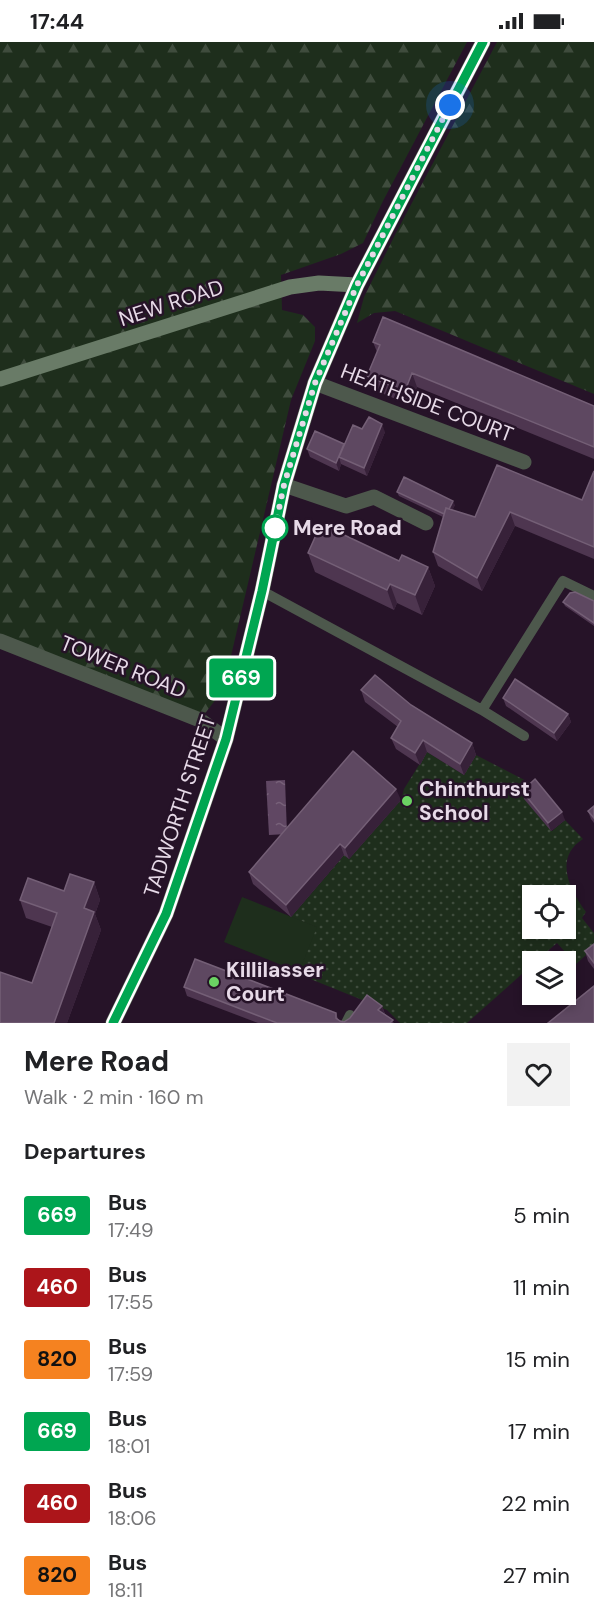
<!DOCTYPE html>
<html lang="en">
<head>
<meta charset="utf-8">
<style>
	:root { --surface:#fff; --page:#f2f2f2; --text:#202124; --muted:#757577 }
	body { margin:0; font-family:"DM Sans",sans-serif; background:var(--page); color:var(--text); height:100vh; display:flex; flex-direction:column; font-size:22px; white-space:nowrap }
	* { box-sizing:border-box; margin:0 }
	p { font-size:20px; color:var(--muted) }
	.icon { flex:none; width:33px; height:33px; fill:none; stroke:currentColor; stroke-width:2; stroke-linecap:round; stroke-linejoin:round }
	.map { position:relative; height:981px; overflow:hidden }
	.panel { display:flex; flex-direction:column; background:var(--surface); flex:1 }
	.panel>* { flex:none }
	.badge { padding:0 12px; border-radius:4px; font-size:21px; line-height:39px }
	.fabs { position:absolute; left:522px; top:843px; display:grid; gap:12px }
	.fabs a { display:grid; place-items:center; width:54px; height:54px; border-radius:0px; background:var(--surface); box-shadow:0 3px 9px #0003; font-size:30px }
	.you { position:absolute; width:30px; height:30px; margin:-15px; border:4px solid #fff; border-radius:50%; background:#1a73e8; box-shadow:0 0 0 9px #1a73e833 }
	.map>.badge { position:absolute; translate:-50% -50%; box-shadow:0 0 0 3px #fff }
	h2 { padding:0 24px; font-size:22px; line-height:54px }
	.round { display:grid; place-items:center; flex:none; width:63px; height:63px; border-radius:0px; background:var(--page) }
	.head { display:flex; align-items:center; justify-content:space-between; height:102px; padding:0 24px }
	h1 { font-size:28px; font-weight:700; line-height:45px }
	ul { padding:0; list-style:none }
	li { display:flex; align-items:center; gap:18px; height:72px; padding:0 24px }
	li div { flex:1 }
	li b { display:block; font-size:22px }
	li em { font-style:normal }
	li .badge { min-width:66px; font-weight:700; text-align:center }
	.status { display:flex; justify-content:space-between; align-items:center; height:42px; padding:0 30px; background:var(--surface); direction:ltr }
	.status svg { height:16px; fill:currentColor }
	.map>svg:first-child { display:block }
	.forest { fill:url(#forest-firs) }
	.park { fill:url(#park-dots); fill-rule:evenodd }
	.garden { fill:#1e2e1c }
	.water { fill:url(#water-ripples) }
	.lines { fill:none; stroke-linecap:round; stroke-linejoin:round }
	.lane { stroke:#4d584c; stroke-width:10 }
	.street { stroke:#4d584c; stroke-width:15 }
	.secondary { stroke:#697b67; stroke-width:15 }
	.wall { fill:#4e3650 }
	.shaded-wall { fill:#372139 }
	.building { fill:#5e4861; stroke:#745f76; stroke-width:1.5 }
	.line-casing { stroke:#fff; stroke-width:14 }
	.line { stroke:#00a651; stroke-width:9 }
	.walk { stroke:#e7dae8; stroke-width:6; stroke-dasharray:0 10.8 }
	.stop-dot { fill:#fff; stroke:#00a651; stroke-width:3 }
	.poi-dot { fill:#6bd363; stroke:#261328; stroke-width:2 }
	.labels { text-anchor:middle; stroke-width:5; stroke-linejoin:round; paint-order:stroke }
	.street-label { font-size:21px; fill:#e7dae8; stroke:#261328 }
	.stop-label { font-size:21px; font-weight:bold; fill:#e7dae8; stroke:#261328; text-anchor:start }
	.poi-label { font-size:21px; font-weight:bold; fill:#e7dae8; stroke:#261328; text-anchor:start }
</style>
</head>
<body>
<div class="status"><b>17:44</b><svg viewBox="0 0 49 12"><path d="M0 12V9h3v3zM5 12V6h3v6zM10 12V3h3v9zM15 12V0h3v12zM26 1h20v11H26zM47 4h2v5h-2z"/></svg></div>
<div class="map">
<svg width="594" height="981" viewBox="0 0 594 981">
	<defs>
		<pattern id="forest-firs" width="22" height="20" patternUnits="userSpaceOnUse" patternTransform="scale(1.5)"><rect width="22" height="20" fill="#1e2e1c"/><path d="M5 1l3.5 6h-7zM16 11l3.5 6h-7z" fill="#3f4c3d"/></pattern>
		<pattern id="park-dots" width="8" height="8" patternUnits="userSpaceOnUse" patternTransform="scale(1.5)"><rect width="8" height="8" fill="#1e2e1c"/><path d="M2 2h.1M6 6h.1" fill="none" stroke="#3f4c3d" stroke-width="1.8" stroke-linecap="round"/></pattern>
		<pattern id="water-ripples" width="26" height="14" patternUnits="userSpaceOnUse" patternTransform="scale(1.5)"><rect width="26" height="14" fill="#604763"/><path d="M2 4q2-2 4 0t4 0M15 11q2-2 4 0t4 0" fill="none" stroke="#776179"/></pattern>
	</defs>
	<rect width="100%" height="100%" fill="#261328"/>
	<!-- forest -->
	<path class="forest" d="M 0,0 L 467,0 L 383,159 L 363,201 L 341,212 L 281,233 L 282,268 L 303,273 L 315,285 L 315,299 L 291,358 L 223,648 L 200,678 L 0,599 Z
		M 497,0 L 594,0 L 594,352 L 395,269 L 374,271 L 357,281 L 364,255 L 396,191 Z"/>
	<!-- park -->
	<path class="park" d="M 427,710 L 464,733 L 476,713 L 538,745 L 552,789 L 565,778 L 583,797 C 553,816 570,848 586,870 L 582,876 L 594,891 L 594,906 L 576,922 L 557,901 L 536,919 L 532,920 L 532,923 L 467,981 L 400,981 L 387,968 L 298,932 L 316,885 L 291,875 L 341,817 L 330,801 L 349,817 L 401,758 L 404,747 ZM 532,854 L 566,854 L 566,886 L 532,886 Z"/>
	<!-- garden -->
	<path class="garden" d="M 242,855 L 317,885 L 299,930 L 224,900 Z"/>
	<!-- water -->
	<path class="water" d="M 285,738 L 287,792 L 269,793 L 266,739 Z"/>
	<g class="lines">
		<!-- lane -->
		<path class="lane" d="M 262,549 L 482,668 L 563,539 L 594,554
			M 482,668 L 524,694
			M 346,981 L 350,973"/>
		<!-- street -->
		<path class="street" d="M 315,341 L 524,420
			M 284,443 L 346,464 L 374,455 L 426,481
			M 0,599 L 200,678 L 226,697"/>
		<!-- secondary -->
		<path class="secondary" d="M 0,337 L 290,245 L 319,241 L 357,243
			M 113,981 L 166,872 L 226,697 L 262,549 L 284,443 L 315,341 L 357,243 L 483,0"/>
	</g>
	<!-- wall -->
	<path class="wall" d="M 373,300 L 594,364 L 594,417 L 417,345 L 410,363 L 372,347 L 367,334 L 377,310 Z
		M 362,387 L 385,390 L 367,434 L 341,422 L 339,429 L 310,415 L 307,407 L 344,402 Z
		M 594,429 L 594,517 L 515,484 L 482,549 L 438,524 L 433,510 L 443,475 L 399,454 L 397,450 L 455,463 L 452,468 L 475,475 L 582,458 Z
		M 308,511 L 399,519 L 428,525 L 435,544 L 422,573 L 397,561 L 394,568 L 315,530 Z
		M 594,559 L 594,584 L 565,564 L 563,560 Z
		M 361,648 L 411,663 L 472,701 L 476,713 L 464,733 L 427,710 L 420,723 L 396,707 L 391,696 L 398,685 L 365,660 Z
		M 503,656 L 568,672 L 571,680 L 557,699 L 506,664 Z
		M 522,749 L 565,778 L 551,789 L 524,757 Z
		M 401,758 L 349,817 L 344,813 L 291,875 L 253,842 L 249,830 Z
		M 594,764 L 594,781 L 591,777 L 588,769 Z
		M 94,840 L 100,858 L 95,872 L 101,888 L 67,981 L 0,981 L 32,941 L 52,885 L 26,876 L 20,858 L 64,849 Z
		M 594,902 L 594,927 L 588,919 L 585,909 Z
		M 184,945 L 336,971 L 338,977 L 340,979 L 344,980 L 382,964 L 385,972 L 394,981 L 258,981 L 187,954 Z"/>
	<!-- shaded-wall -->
	<path class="shaded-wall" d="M 412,331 L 417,345 L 410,363 L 405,349 Z
		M 382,382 L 385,390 L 367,434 L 364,426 Z
		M 339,415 L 341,422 L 339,429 L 336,421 Z
		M 453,459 L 455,463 L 448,478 L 446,473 Z
		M 510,470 L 515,484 L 482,549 L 477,536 Z
		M 428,525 L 435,544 L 422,573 L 415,553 Z
		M 390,542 L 397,561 L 394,568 L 387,548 Z
		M 568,672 L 571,680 L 557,699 L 554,691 Z
		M 423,698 L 427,710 L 420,723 L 415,711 Z
		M 472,701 L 476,713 L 464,733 L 460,722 Z
		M 396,747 L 401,758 L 349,817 L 345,806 Z
		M 562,770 L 565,778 L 551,789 L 548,781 Z
		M 340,802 L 344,813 L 291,875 L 286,863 Z
		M 94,840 L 100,858 L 95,872 L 101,888 L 67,981 L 54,981 L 84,866 Z
		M 382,964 L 385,973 L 378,968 Z"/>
	<!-- building -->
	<path class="building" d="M 383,275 L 594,364 L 594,405 L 412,331 L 405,349 L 367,334 L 380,303 L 373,300 Z
		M 369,375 L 382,382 L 364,426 L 339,415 L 353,383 L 362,387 Z
		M 315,389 L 344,402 L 336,421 L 307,407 Z
		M 497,423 L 582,458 L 594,429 L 594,505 L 510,470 L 477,536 L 433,510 L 446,466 L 475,475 Z
		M 404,435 L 453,459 L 449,467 L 446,466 L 444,472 L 397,450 Z
		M 321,482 L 399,519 L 402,513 L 428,525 L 415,553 L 390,542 L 387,548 L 308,511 Z
		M 575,550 L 594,559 L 594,581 L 563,560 L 570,551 Z
		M 375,633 L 411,663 L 472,701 L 460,722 L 423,698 L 415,711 L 391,696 L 401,679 L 361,648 Z
		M 515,637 L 568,672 L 554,691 L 503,656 Z
		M 353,709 L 396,747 L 345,806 L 340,802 L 286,863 L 249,830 Z
		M 535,737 L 562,770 L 548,781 L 522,749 Z
		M 594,764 L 594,776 L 588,769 Z
		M 70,832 L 94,840 L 84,866 L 94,870 L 54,981 L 0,981 L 0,930 L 32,941 L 57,871 L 20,858 L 28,836 L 64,849 Z
		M 594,902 L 594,921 L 585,909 Z
		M 195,917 L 336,971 L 336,976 L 340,979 L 344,980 L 350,976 L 367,953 L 382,964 L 378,968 L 393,978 L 390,981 L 277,981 L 184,945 Z
		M 594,944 L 594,981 L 548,981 Z"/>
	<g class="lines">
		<defs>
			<path id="line" d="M 113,981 L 166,872 L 226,697 L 262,549 L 284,443 L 315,341 L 357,243 L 483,0"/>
		</defs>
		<!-- line casing -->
		<use href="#line" class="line-casing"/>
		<!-- line -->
		<use href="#line" class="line"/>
		<!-- walk -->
		<path class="walk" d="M 275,486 L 284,443 L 315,341 L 357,243 L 450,63"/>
	</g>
	<!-- markers -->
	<circle class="stop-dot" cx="275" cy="486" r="12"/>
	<g class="poi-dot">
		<circle cx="407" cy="759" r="6"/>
		<circle cx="214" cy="940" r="6"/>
	</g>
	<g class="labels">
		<!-- street labels -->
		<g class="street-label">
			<text transform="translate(171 261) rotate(-18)" y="7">NEW ROAD</text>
			<text transform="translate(427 361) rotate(21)" y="7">HEATHSIDE COURT</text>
			<text transform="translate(123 625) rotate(22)" y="7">TOWER ROAD</text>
			<text transform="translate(180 764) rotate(-72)" y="7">TADWORTH STREET</text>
		</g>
		<!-- stop labels -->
		<g class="stop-label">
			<text x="293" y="493">Mere Road</text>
		</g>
		<!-- poi labels -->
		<g class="poi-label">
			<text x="419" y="754">Chinthurst<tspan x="419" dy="24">School</tspan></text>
			<text x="226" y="935">Killilasser<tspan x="226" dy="24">Court</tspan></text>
		</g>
	</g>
</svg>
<div class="fabs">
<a><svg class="icon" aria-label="locate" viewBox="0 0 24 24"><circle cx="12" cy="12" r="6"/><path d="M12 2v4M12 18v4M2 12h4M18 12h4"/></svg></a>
<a><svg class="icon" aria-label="layers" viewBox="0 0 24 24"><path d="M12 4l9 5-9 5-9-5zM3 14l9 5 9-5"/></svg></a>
</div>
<div class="you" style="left:450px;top:63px"></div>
<b class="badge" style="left:241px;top:636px;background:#00a651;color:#fff">669</b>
</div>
<section class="panel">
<div class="head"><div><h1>Mere Road</h1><p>Walk · 2 min · 160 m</p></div><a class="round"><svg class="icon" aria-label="heart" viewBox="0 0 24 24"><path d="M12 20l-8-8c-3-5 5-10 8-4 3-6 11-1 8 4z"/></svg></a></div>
<h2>Departures</h2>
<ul>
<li><span class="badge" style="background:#00a651;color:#fff">669</span><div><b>Bus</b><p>17:49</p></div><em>5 min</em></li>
<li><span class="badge" style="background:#ac151a;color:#fff">460</span><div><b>Bus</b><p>17:55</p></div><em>11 min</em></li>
<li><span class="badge" style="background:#f58220;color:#111">820</span><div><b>Bus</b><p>17:59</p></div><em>15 min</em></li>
<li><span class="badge" style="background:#00a651;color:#fff">669</span><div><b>Bus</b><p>18:01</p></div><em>17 min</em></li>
<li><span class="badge" style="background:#ac151a;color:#fff">460</span><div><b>Bus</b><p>18:06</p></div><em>22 min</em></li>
<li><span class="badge" style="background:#f58220;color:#111">820</span><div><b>Bus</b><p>18:11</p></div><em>27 min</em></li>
</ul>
</section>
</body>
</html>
